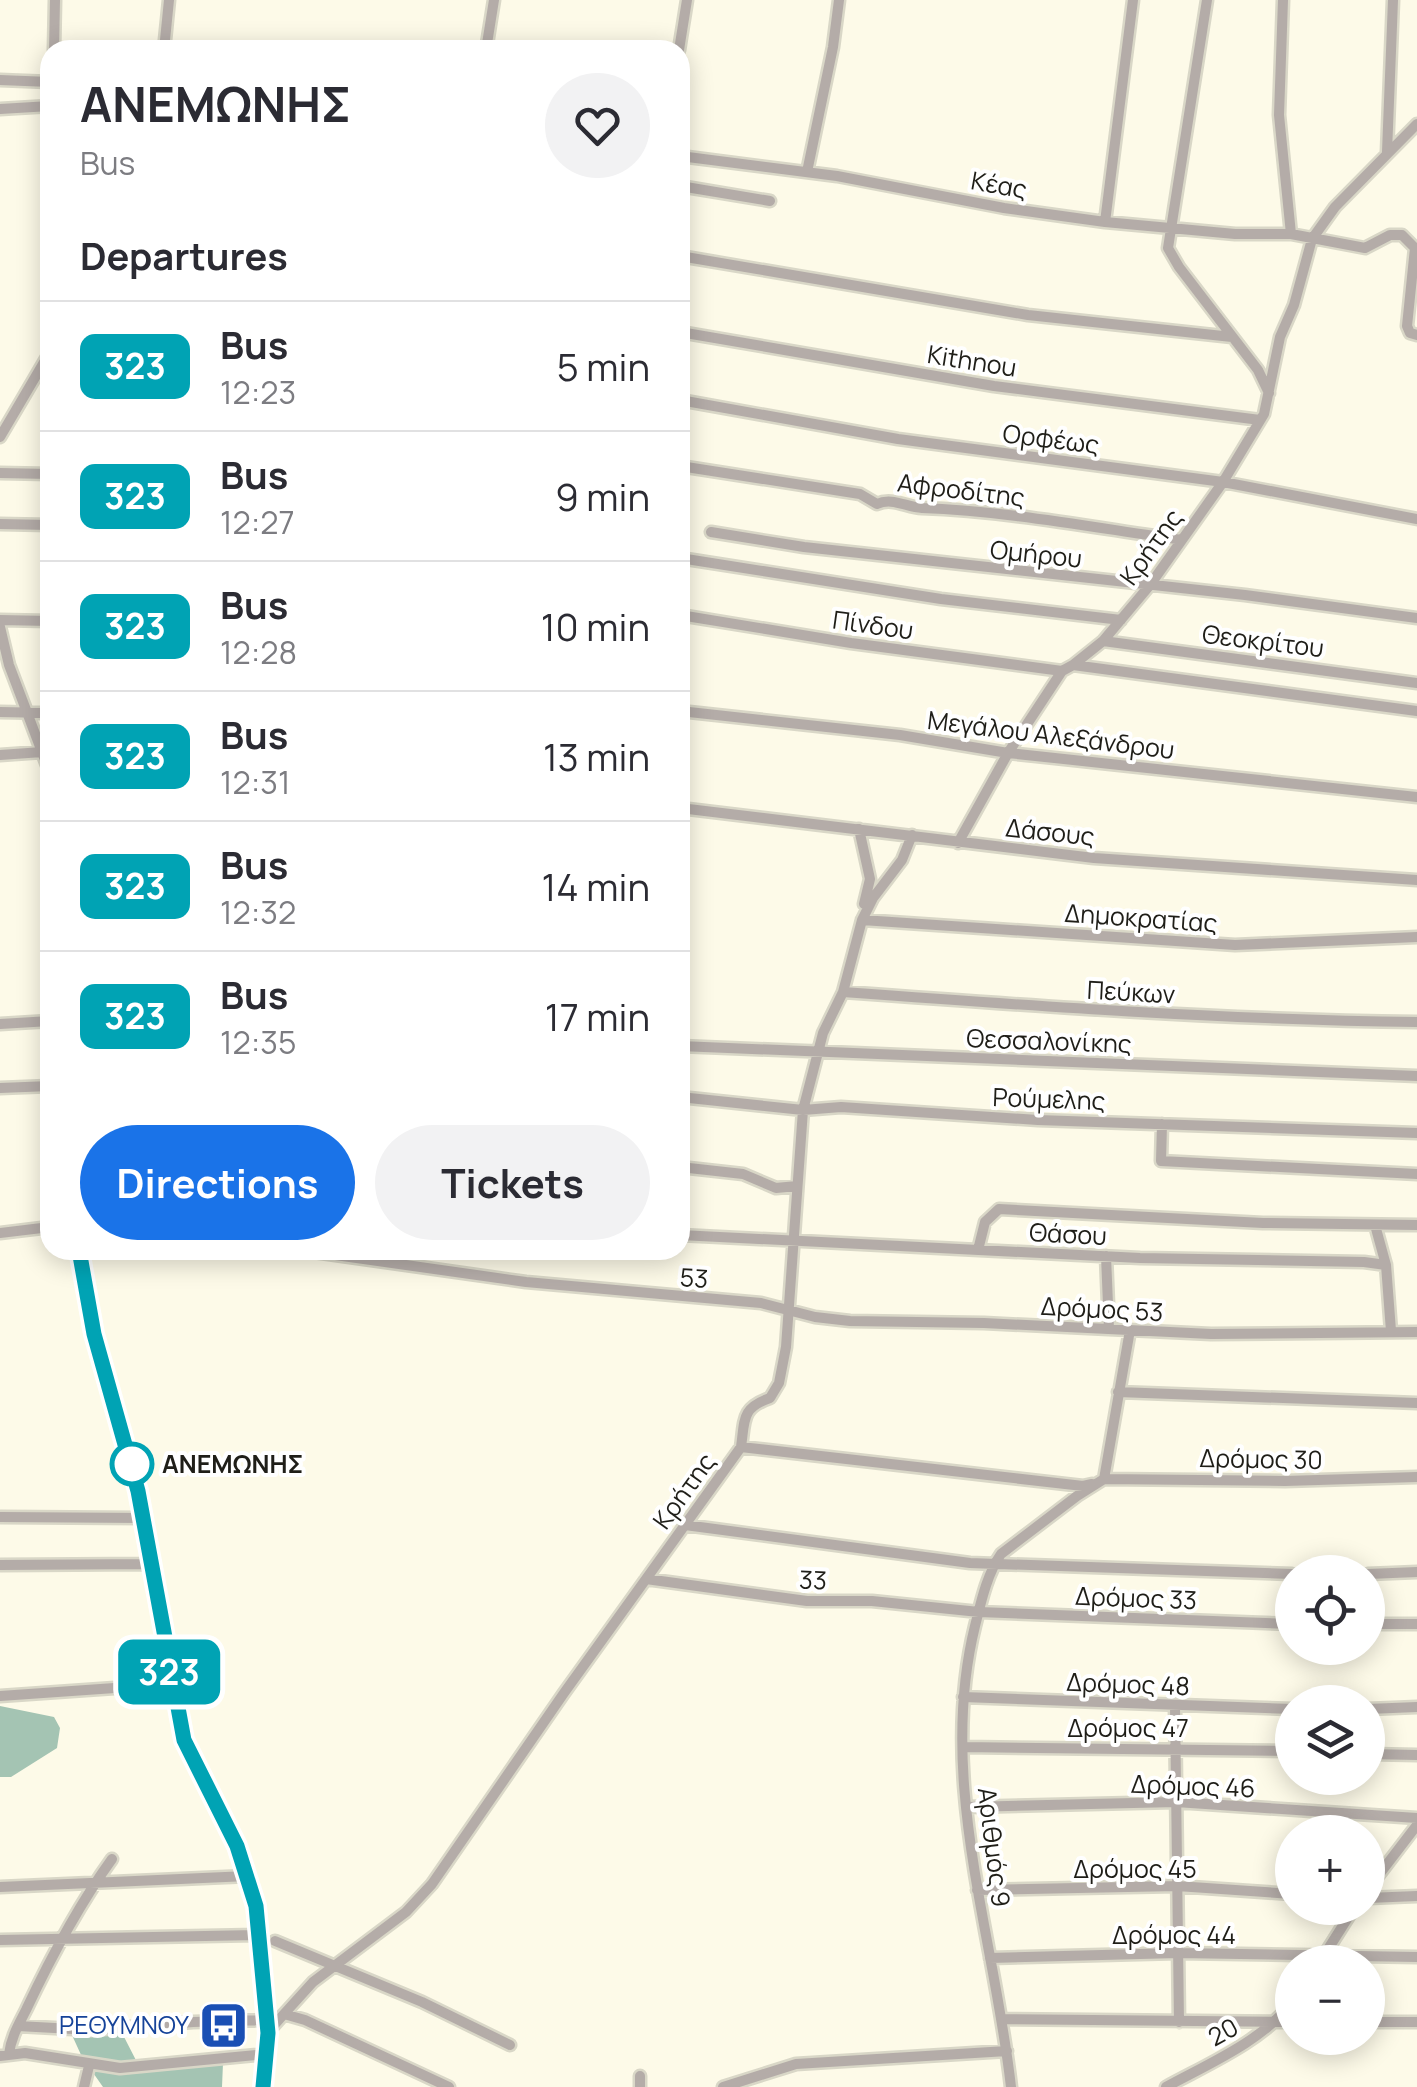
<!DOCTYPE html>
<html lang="en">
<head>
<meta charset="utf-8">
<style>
	:root { --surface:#fff; --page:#f2f2f3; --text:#2b2b33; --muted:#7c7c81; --line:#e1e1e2; --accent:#1a73e8 }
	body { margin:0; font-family:Manrope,sans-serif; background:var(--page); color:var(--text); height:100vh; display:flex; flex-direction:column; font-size:38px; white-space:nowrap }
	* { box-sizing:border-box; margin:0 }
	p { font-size:32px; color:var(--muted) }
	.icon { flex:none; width:55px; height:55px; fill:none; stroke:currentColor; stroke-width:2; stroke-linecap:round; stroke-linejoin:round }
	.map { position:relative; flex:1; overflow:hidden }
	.drawer { position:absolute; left:40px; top:40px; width:650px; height:1220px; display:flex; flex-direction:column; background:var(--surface); border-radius:30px; box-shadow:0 5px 25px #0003 }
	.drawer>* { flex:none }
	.badge { padding:0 20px; border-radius:15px; font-size:35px; line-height:65px }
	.controls { position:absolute; left:1275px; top:1555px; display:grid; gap:20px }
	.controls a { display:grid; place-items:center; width:110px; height:110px; border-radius:50%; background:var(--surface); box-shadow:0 5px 25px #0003; font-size:50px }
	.map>.badge { position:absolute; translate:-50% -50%; box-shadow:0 0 0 5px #fff }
	h2 { padding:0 40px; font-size:38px; line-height:90px }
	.round { display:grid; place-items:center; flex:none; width:105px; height:105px; border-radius:52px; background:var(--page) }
	.head { display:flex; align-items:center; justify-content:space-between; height:170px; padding:0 40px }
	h1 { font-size:48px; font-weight:700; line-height:75px }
	.action { display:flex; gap:20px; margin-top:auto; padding:20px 40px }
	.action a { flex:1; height:115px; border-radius:60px; background:var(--accent); color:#fff; font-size:40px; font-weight:700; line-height:115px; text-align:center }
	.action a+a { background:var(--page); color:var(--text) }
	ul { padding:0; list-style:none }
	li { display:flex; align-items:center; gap:30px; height:130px; padding:0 40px; border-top:2px solid var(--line) }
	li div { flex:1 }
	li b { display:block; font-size:38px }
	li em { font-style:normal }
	li .badge { min-width:110px; font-weight:700; text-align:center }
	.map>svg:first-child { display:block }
	.forest { fill:#a4c4b3 }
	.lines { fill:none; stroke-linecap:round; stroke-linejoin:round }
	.minor-casing { stroke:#d9d7c7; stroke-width:15 }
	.minor { stroke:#b4aca8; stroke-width:10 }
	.line-casing { stroke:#fff; stroke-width:22 }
	.line { stroke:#00a3b4; stroke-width:15 }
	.stop-dot { fill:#fff; stroke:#00a3b4; stroke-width:5 }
	.labels { text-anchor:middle; stroke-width:8; stroke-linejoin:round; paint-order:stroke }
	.street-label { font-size:25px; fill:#1f1e18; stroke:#fff }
	.stop-label { font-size:25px; font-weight:bold; fill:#1f1e18; stroke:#fff; text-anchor:start }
	.transit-label { font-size:25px; fill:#164399; stroke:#fff; text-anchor:end }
</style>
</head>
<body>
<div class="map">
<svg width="1417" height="2087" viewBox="0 0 1417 2087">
	<rect width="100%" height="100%" fill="#fdfae8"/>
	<!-- forest -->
	<path class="forest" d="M 0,1706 L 54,1717 L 60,1728 L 57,1748 L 11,1777 L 0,1777 Z
		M 71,2033 L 122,2033 L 141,2070 L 223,2063 L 222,2087 L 103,2087 L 82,2057 Z"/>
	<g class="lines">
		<defs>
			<path id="minor" d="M 1207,0 L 1168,248 L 1179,267 L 1258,370 L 1269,393
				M 1283,0 L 1279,115 L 1291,234
				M 54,50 L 55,0
				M 164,50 L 169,0
				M 486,50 L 494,0
				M 679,50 L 687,0
				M 0,80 L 50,82
				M 0,109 L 50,106
				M 1387,152 L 1393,0
				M 680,156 L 837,176 L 1004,208 L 1105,222 L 1235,234 L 1291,234 L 1365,248 L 1390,235 L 1402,235 L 1415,248 L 1407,326 L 1410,333 L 1417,335
				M 807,172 L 833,47 L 839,0
				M 680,186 L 770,201
				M 1105,222 L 1133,0
				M 680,256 L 1028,315 L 1232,337
				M 680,332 L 994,386 L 1260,420
				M 680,400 L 898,439 L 1223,482 L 1417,519
				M 0,437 L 50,352
				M 680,466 L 860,494 L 877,504 C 892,497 906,507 922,508 C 1008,511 1096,528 1182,540
				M 0,473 L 50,474
				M 0,524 L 50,525
				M 711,532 L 804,547 L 1245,595 L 1417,618
				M 680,558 L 941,599 L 1121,620
				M 680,615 L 851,643 L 1062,671
				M 0,620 L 50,621
				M 0,627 L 9,665 L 50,773
				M 1103,641 L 1417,683
				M 1073,665 L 1417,711
				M 680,711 L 900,735 L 1008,753 L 1417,797
				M 0,712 L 50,713
				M 0,755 L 42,752
				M 680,808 L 1094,858 L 1417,880
				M 859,829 L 870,879 L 864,904
				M 958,843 L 1008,753 L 1062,671 L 1073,665 L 1103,641 L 1150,585 L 1223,482 L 1264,414 L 1280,337 L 1294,305 L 1312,239 L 1335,207 L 1417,124
				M 862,920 L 1235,945 L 1417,937
				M 843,992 C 1034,1006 1225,1020 1417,1022
				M 0,1024 L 50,1021
				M 680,1046 L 1417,1076
				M 0,1088 L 50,1086
				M 680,1097 L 803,1110 L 841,1107 L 1038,1120 L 1417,1133
				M 1162,1124 L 1161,1161 L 1417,1174
				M 680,1167 L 743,1174 L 776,1188 L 797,1186
				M 1375,1225 L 1386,1265
				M 0,1233 L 50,1227
				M 680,1235 L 1140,1258 L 1364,1262 L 1386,1265 L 1391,1331
				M 79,1250 L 94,1334 L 138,1491 L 184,1740 L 237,1846 L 256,1905 L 267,2033 L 263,2087
				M 300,1250 L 526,1282 L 761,1303 L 815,1317 L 850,1321 L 984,1323 L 1211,1334 L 1417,1332
				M 978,1250 L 985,1222 L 999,1209 L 1263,1223 L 1417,1225
				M 1106,1256 L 1109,1329
				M 1118,1392 L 1417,1403
				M 741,1447 L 1083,1486 L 1092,1484
				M 1104,1479 L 1130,1330
				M 0,1517 L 143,1518
				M 685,1525 L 970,1563 L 1292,1574
				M 0,1565 L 149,1564
				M 1368,1574 L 1417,1572
				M 646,1579 L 807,1601 L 872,1601 L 979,1612 L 1292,1624
				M 1368,1624 L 1417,1624
				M 0,1696 L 172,1684
				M 963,1697 L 1292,1709
				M 1175,1706 L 1179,2022
				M 1368,1709 L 1417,1707
				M 963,1747 L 1292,1751
				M 1368,1754 L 1417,1755
				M 967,1807 L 1176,1802 L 1417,1818
				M 0,1887 L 248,1876
				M 1368,1889 L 1417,1825
				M 977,1890 L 1177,1886 L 1292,1894
				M 1368,1898 L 1417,1896
				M 0,1940 L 259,1935
				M 275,1941 L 422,2002 L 510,2045
				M 1323,1957 L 1354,1908
				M 990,1958 L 1178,1953 L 1417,1957
				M 284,2014 L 313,1982 L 406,1912 L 432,1884 L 564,1693 L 741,1447 C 745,1420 741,1408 770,1398 L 779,1383 L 786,1347 L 803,1110 L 823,1033 L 843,992 L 862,920 L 873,898 L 902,860 L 912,835
				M 1003,2019 L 1292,2022
				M 1368,2022 L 1417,2022
				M 18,2026 L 91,2030 L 193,2022 L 267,2020
				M 267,2033 L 284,2014 L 305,2020 L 449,2087
				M 9,2054 C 11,2037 19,2024 26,2010 C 51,1957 78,1906 112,1859
				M 0,2056 L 25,2053 L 120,2068 L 267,2054
				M 640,2076 L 640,2087
				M 84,2087 L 89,2066
				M 723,2087 L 796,2064 L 1007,2051
				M 1011,2087 C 994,1934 937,1780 975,1626 C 981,1602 987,1574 1001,1554 L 1077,1496 L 1104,1479 L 1285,1481 L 1417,1477
				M 1166,2087 C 1210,2063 1260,2042 1292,2003"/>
		</defs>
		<!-- minor casing -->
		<use href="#minor" class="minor-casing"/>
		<!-- minor -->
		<use href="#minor" class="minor"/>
	</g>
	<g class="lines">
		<defs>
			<path id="line" d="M 79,1250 L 94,1334 L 138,1491 L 184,1740 L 237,1846 L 256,1906 L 268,2033 L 263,2087"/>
		</defs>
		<!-- line casing -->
		<use href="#line" class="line-casing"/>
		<!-- line -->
		<use href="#line" class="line"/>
	</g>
	<!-- icons -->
	<defs>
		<symbol id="bus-square" viewBox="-11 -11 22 22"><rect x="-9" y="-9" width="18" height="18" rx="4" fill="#1a4fb4" stroke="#fff"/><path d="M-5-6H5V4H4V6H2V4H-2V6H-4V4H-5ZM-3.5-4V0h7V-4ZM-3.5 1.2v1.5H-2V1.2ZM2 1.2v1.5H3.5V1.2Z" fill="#fff"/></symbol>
	</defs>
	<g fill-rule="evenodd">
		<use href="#bus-square" x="196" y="1998" width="55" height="55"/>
	</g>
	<!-- markers -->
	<circle class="stop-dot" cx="132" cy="1464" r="20"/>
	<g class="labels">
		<!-- street labels -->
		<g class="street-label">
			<text transform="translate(999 185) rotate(10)" y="9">Κέας</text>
			<text transform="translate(972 361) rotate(9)" y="9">Κithnou</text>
			<text transform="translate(1051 439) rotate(7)" y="9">Ορφέως</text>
			<text transform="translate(961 490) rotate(7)" y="9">Αφροδίτης</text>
			<text transform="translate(1151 547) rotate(-54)" y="9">Κρήτης</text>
			<text transform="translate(1036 554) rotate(6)" y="9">Ομήρου</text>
			<text transform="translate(873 625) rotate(8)" y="9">Πίνδου</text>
			<text transform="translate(1263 641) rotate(7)" y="9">Θεοκρίτου</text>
			<text transform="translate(1051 735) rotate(7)" y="9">Μεγάλου Αλεξάνδρου</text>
			<text transform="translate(1050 832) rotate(6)" y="9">Δάσους</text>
			<text transform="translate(1141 918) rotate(4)" y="9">Δημοκρατίας</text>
			<text transform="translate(1131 992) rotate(3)" y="9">Πεύκων</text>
			<text transform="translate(1049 1041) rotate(2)" y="9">Θεσσαλονίκης</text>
			<text transform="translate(1049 1099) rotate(2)" y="9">Ρούμελης</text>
			<text transform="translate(1068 1234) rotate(3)" y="9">Θάσου</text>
			<text transform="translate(694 1278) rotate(4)" y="9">53</text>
			<text transform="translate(1102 1309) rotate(3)" y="9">Δρόμος 53</text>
			<text transform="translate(1261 1459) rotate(1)" y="9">Δρόμος 30</text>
			<text transform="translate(684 1491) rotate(-54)" y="9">Κρήτης</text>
			<text transform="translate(813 1580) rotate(2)" y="9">33</text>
			<text transform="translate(1136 1598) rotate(2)" y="9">Δρόμος 33</text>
			<text transform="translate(1128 1684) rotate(2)" y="9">Δρόμος 48</text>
			<text x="1128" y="1737">Δρόμος 47</text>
			<text transform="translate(1193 1786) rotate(2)" y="9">Δρόμος 46</text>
			<text transform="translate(994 1847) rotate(83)" y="9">Αριθμός 9</text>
			<text x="1135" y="1878">Δρόμος 45</text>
			<text x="1174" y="1944">Δρόμος 44</text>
			<text transform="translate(1223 2032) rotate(-29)" y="9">20</text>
		</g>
		<!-- stop labels -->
		<g class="stop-label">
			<text x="162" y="1473">ΑΝΕΜΩΝΗΣ</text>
		</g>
		<!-- transit labels -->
		<g class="transit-label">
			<text x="189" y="2034">ΡΕΘΥΜΝΟΥ</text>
		</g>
	</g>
</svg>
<div class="controls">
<a><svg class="icon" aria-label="locate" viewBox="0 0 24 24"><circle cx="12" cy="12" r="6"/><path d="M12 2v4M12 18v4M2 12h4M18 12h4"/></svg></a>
<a><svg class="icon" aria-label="layers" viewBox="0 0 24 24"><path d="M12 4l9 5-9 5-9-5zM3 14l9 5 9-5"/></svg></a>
<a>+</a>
<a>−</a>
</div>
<b class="badge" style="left:169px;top:1672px;background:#00a3b4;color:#fff">323</b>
<section class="drawer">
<div class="head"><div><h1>ΑΝΕΜΩΝΗΣ</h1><p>Bus</p></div><a class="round"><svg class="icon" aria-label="heart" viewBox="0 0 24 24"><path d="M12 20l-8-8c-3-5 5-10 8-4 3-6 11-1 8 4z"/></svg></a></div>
<h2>Departures</h2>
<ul>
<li><span class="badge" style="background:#00a3b4;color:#fff">323</span><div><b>Bus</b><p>12:23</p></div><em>5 min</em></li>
<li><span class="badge" style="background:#00a3b4;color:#fff">323</span><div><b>Bus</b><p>12:27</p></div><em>9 min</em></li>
<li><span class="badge" style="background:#00a3b4;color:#fff">323</span><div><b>Bus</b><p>12:28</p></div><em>10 min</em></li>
<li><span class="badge" style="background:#00a3b4;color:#fff">323</span><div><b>Bus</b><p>12:31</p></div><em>13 min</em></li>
<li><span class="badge" style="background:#00a3b4;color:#fff">323</span><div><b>Bus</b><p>12:32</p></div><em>14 min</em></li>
<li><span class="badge" style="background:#00a3b4;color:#fff">323</span><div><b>Bus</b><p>12:35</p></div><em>17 min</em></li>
</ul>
<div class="action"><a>Directions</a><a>Tickets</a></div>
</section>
</div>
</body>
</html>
